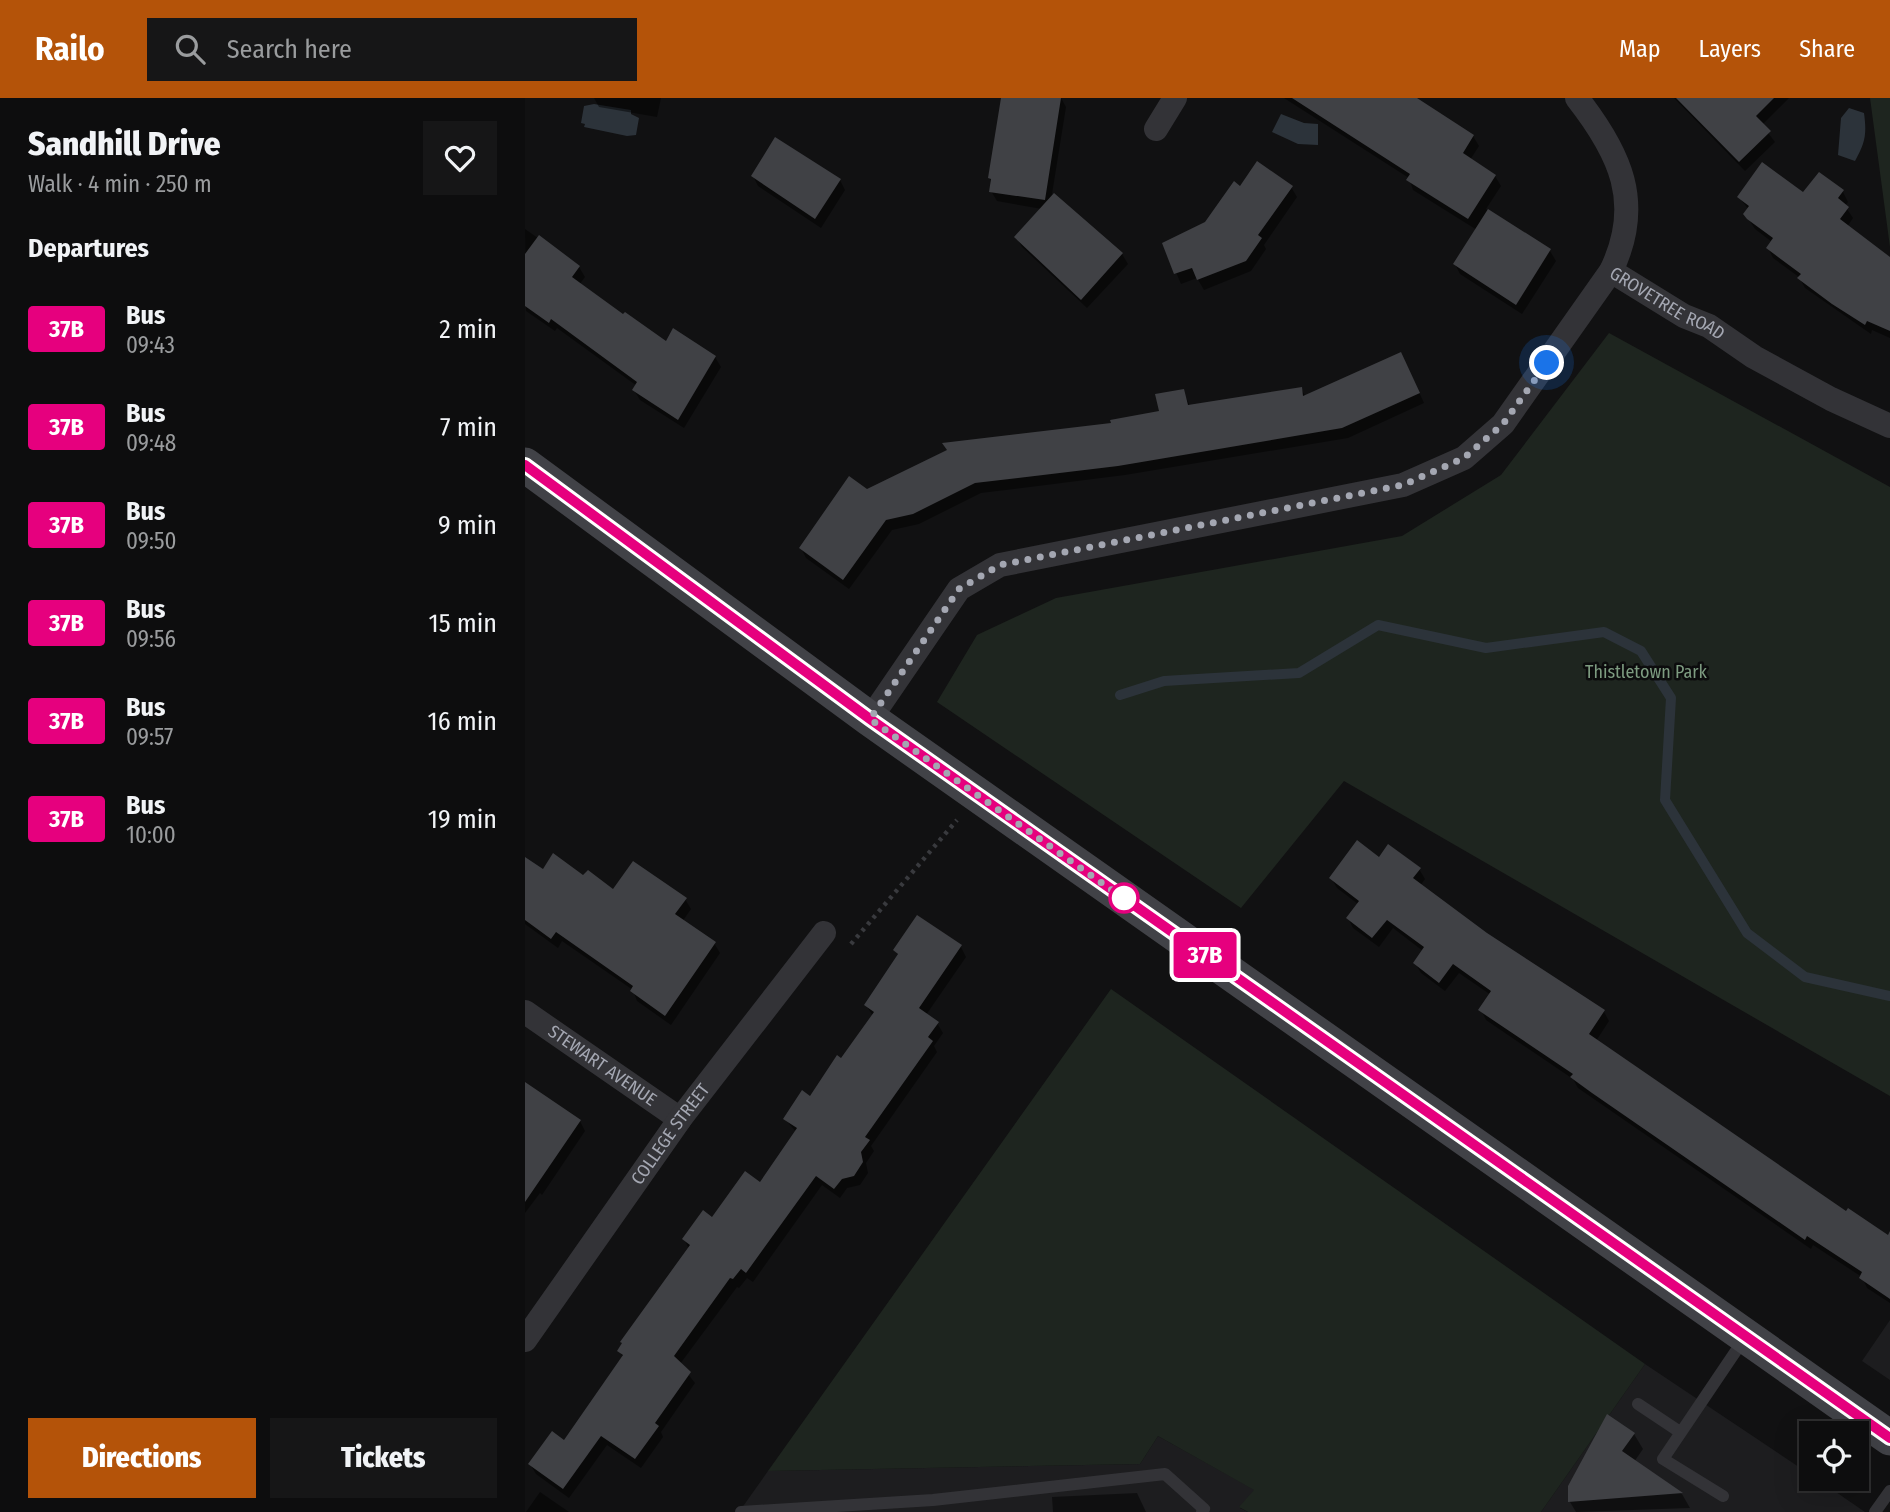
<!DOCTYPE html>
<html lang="en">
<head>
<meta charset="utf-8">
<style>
	:root { --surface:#0d0d0e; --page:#161617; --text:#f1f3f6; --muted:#9a9c9e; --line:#2d2d2e; --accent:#b45309 }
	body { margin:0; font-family:"Fira Sans Condensed",sans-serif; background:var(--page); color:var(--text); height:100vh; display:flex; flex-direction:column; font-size:26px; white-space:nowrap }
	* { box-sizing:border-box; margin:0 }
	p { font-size:23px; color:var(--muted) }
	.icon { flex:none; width:38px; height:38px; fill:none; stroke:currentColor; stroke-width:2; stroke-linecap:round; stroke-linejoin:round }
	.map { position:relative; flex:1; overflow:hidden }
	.sheet { display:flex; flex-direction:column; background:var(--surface); width:525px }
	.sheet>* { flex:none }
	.badge { padding:0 14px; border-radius:5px; font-size:24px; line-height:46px }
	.controls { position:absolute; left:1274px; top:1323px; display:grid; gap:14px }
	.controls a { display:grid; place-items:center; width:70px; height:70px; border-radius:0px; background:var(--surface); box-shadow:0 7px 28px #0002,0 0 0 2px var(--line); font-size:35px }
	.you { position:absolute; width:35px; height:35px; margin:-18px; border:5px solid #fff; border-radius:50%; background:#1a73e8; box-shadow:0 0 0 10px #1a73e833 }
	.map>.badge { position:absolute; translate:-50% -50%; box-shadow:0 0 0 4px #fff }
	h2 { padding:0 28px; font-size:26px; line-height:63px }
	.round { display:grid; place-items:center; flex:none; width:74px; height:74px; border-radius:0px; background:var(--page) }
	.summary { display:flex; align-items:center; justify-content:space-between; height:119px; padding:0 28px }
	h1 { font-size:33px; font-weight:800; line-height:52px }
	.button { display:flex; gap:14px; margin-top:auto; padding:14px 28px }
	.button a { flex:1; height:80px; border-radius:0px; background:var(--accent); color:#fff; font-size:28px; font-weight:800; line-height:80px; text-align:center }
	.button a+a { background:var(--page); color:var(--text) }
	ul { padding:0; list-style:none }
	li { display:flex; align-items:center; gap:21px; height:98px; padding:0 28px }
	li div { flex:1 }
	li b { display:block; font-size:26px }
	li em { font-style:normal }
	li .badge { min-width:77px; font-weight:700; text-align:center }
	header { display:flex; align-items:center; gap:42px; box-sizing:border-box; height:98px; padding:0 35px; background:var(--accent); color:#fff }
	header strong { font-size:33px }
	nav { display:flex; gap:38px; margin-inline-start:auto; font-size:24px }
	.search { width:490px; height:63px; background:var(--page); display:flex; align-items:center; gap:18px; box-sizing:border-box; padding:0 24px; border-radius:0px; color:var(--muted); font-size:26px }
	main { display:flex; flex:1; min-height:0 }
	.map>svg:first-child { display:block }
	.built { fill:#1d1d1f }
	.green { fill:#1e251f }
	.water { fill:#2c333a }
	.shadow { fill:#0007 }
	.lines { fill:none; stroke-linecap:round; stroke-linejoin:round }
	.stream { stroke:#2c333a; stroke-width:10 }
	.building { fill:#404145 }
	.path { stroke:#393a3e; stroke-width:4.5; stroke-dasharray:3.5 5; stroke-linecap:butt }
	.service { stroke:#333337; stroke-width:12 }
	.minor { stroke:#333337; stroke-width:24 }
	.secondary { stroke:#414247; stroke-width:35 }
	.line-casing { stroke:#fff; stroke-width:16 }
	.line { stroke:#e6007e; stroke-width:10 }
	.walk { stroke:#a4a7b2; stroke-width:7; stroke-dasharray:0 12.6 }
	.stop-dot { fill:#fff; stroke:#e6007e; stroke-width:3.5 }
	.labels { text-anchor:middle; stroke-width:5; stroke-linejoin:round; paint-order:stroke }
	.street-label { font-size:18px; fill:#a4a7b2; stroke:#0c0c0d }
	.park-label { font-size:18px; fill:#7d9b80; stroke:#0c0c0d }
</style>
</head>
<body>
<header>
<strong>Railo</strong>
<div class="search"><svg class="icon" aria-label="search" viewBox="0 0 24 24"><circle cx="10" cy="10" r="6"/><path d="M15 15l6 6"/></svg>Search here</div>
<nav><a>Map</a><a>Layers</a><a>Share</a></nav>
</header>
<main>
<section class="sheet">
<div class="summary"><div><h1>Sandhill Drive</h1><p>Walk · 4 min · 250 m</p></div><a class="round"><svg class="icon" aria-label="heart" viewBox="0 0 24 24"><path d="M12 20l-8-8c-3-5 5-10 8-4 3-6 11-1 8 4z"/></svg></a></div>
<h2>Departures</h2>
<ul>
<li><span class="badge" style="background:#e6007e;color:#fff">37B</span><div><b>Bus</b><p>09:43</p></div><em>2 min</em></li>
<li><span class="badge" style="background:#e6007e;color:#fff">37B</span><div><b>Bus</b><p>09:48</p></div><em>7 min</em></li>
<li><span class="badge" style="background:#e6007e;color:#fff">37B</span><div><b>Bus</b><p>09:50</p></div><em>9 min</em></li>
<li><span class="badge" style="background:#e6007e;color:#fff">37B</span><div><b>Bus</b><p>09:56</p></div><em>15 min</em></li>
<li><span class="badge" style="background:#e6007e;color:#fff">37B</span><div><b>Bus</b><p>09:57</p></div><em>16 min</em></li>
<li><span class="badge" style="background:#e6007e;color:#fff">37B</span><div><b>Bus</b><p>10:00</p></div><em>19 min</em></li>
</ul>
<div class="button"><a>Directions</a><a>Tickets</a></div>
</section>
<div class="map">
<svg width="1365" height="1414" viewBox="0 0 1365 1414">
	<rect width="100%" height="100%" fill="#111112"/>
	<!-- built -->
	<path class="built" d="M 1365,1222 L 1365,1282 L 1337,1263 Z
		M 1120,1266 L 1286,1377 L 1286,1381 L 1292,1381 L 1340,1414 L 1016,1414 Z
		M 633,1338 L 730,1392 L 715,1410 L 723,1414 L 214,1414 L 243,1373 L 615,1366 Z"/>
	<!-- green -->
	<path class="green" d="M 1345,0 L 1365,0 L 1365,149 Z
		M 1084,235 L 1365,389 L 1365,998 L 819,683 L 716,810 L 412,604 L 452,537 L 531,500 L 877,438 L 976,377 Z
		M 586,891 L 1120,1266 L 1016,1414 L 723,1414 L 714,1409 L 729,1392 L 633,1338 L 615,1366 L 243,1373 Z"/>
	<!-- water -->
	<path class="water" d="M 69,6 L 106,12 L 106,16 L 114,20 L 111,37 L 102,38 L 59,29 L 60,26 L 56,25 L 59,8 Z
		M 1324,10 L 1339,15 C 1342,37 1340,45 1330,63 L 1313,57 L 1316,20 Z
		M 756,16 L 779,25 L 793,26 L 793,47 L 773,46 L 747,34 Z"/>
	<!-- shadow -->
	<path class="shadow" d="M 69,0 L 136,0 L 132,19 L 74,9 Z
		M 478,0 L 536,0 L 541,9 L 527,96 L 597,156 L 603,166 L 562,210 L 497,149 L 491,139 L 517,111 L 472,103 L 466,93 L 465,80 Z
		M 759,0 L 889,0 L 948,38 L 954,48 L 945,62 L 970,78 L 976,88 L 961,111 L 1025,153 L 1031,163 L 997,216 L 935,176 L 930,166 L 952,132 L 888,92 L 884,80 Z
		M 1149,0 L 1264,0 L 1237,27 L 1250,44 L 1220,73 Z
		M 228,78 L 315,82 L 320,92 L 296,130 L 233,88 Z
		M 766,89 L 772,99 L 739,147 L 741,151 L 726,173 L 679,192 L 672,180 L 656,186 L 639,146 L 682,126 L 715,90 Z
		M 1318,94 L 1323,104 L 1320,108 L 1328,120 L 1322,129 L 1365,161 L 1365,240 L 1347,232 L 1346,236 L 1280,190 L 1274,179 L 1248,160 L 1243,150 L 1247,144 L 1230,131 L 1220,116 L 1224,112 L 1214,99 Z
		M 0,131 L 54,169 L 60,179 L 54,187 L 141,245 L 190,259 L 196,269 L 159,330 L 115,302 L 109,292 L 112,288 L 32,230 L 30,233 L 1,213 Z
		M 881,266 L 899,305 L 823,340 L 600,377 L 456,395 L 394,426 L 367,432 L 324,491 L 281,460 L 276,450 L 341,393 L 636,314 L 658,293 L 665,308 L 776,291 L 781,299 Z
		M 0,761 L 18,773 L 58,780 L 89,793 L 160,801 L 166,811 L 157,824 L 189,845 L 195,855 L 146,927 L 112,903 L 108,892 L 37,843 L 33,850 L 0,826 Z
		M 854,761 L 894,771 L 900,781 L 895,788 L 961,836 L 1079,914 L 1084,923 L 1071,943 L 1321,1116 L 1365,1140 L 1365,1205 L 1342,1190 L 1337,1179 L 1288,1147 L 1286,1151 L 1053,990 L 1048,981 L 961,922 L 956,912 L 966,897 L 934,875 L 920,893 L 896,875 L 890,865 L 898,853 L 868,830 L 854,849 L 828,830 L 823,820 L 833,806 L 812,790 L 806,780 Z
		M 436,849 L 441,859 L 401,917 L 412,925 L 418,935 L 409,948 L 412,954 L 346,1048 L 349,1053 L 341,1065 L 343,1075 L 335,1087 L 322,1090 L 315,1100 L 297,1087 L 228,1184 L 222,1180 L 214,1190 L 212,1189 L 155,1266 L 170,1285 L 136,1334 L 138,1339 L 116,1370 L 82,1347 L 44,1400 L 11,1376 L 5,1366 L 39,1344 L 99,1260 L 94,1253 L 164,1151 L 159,1141 L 236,1087 L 272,1035 L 260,1021 L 285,1000 L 348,918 L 341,907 L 374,859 L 370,852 Z
		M 0,993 L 55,1023 L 60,1033 L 17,1097 L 15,1095 L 0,1115 Z
		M 1109,1336 L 1118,1351 L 1109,1364 L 1157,1396 L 1165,1410 L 1051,1414 L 1045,1404 L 1044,1389 Z
		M 15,1394 L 44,1414 L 1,1414 Z
		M 612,1395 L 621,1414 L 528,1414 L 527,1399 Z"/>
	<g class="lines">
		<!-- stream -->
		<path class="stream" d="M 595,597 L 639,583 L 774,575 L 853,527 L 961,550 L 1079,534 L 1116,553 L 1146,600 L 1140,702 L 1222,835 L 1280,879 L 1365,898"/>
	</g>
	<!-- building -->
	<path class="building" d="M 476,0 L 536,0 L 520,102 L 464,94 L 466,81 L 463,80 Z
		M 767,0 L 892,0 L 949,37 L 938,55 L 971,77 L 943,121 L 881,82 L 885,76 Z
		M 1151,0 L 1249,0 L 1231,18 L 1246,33 L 1214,64 Z
		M 250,39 L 316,81 L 290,121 L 226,78 Z
		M 732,63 L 768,88 L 733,137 L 737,140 L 721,163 L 672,182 L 667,170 L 649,176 L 637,145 L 680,124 L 709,83 L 715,88 Z
		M 1237,64 L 1278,94 L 1294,74 L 1319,92 L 1313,100 L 1324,109 L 1315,121 L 1365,159 L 1365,233 L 1342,223 L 1340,227 L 1307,206 L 1272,180 L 1276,176 L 1241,150 L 1248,140 L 1222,121 L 1218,116 L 1224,108 L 1212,99 Z
		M 529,95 L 598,155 L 556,202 L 489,139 Z
		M 963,111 L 1026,151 L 991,207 L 928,166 Z
		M 14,137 L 55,168 L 47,179 L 98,216 L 100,214 L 141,243 L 148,230 L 191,258 L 153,322 L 107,292 L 112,284 L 26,221 L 24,225 L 0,208 L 0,156 Z
		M 876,254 L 895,295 L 817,330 L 593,368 L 450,385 L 388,416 L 361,422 L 318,482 L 274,450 L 324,378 L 342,391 L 422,352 L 417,345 L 586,325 L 585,322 L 634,313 L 630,296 L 659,291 L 663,307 L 777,289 L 778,298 Z
		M 832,742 L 854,759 L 863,746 L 896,770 L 888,780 L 962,835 L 1080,912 L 1064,936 L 1321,1113 L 1323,1110 L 1363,1137 L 1365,1133 L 1365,1201 L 1334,1180 L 1337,1174 L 1282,1138 L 1280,1142 L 1067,995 L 1045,979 L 1048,976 L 953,912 L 966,893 L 928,866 L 914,885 L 888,865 L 899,849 L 862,822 L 847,840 L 821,820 L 834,803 L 804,780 Z
		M 28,755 L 58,777 L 63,772 L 88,791 L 108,763 L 162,800 L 150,816 L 191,844 L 140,918 L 105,893 L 108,888 L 31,834 L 26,841 L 0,822 L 0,759 L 18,771 Z
		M 392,817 L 437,847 L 394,910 L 414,924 L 403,939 L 408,943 L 340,1039 L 345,1042 L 336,1054 L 338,1064 L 329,1078 L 317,1081 L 309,1091 L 291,1078 L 221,1175 L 216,1171 L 208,1181 L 205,1180 L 149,1258 L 166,1274 L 130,1325 L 134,1328 L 110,1361 L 76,1338 L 38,1391 L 3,1366 L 27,1333 L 39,1342 L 98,1257 L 92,1253 L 97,1245 L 95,1244 L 165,1147 L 157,1141 L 178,1112 L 187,1119 L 220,1073 L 235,1084 L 272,1030 L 258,1021 L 277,992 L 285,998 L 312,957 L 316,960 L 349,914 L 339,907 L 373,856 L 368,852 Z
		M 0,984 L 56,1022 L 0,1104 Z
		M 1082,1316 L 1110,1335 L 1097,1353 L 1158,1395 L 1043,1404 L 1043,1388 Z"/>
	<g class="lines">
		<!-- path -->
		<path class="path" d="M 326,846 L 432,722"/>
		<!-- service -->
		<path class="service" d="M 1113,1306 L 1155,1334
			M 1198,1398 L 1138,1361 L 1219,1241
			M 216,1414 L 408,1402 L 640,1376 L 679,1411 L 677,1414
			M 1350,1414 L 1365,1393"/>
		<!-- minor -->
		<g class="minor">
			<path d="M 631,31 L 650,0"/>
			<path id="s1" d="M 1086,173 L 1159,218 L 1184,228 L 1229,259 L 1306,301 L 1365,328"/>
			<path d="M 345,621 L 434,491 L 475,467 L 878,387 L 939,360 L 978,326 L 1086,173 C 1119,105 1095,55 1052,0"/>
			<path id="s2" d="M 0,914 L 155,1021"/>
			<path id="s3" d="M 0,1242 L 155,1021 L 299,835"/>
		</g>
		<!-- secondary -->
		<path class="secondary" d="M 0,367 L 345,621 L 1365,1340"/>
	</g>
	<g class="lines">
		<defs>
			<path id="line" d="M 0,367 L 345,621 L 1365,1340"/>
		</defs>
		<!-- line casing -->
		<use href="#line" class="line-casing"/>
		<!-- line -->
		<use href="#line" class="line"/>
		<!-- walk -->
		<path class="walk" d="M 599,800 L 608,807 L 345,621 L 434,491 L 475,467 L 878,387 L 939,360 L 978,326 L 1022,265"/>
	</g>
	<!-- markers -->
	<circle class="stop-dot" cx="599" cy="800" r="14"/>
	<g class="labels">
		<!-- street labels -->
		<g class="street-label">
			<text dy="6" stroke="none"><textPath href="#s1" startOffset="65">GROVETREE ROAD</textPath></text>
			<text dy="6" stroke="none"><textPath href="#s2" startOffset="94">STEWART AVENUE</textPath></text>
			<text dy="6" stroke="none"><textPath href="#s3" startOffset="252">COLLEGE STREET</textPath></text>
		</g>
		<!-- park labels -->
		<g class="park-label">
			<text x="1121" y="580">Thistletown Park</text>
		</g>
	</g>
</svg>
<div class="controls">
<a><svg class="icon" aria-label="locate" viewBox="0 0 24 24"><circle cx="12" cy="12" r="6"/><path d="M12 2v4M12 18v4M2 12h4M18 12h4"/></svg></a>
</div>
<div class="you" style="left:1022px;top:265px"></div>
<b class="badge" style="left:680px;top:857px;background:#e6007e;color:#fff">37B</b>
</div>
</main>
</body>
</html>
